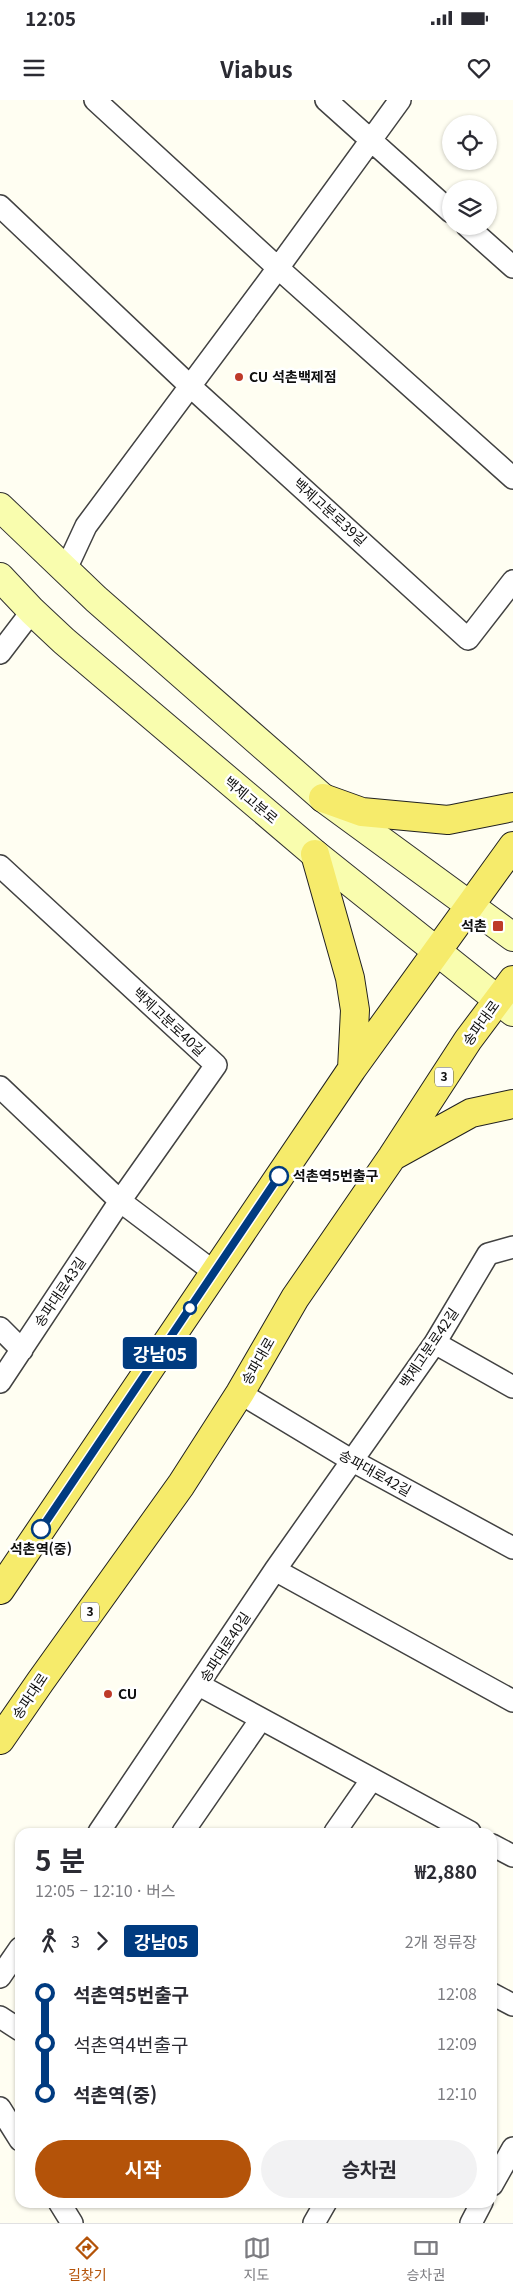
<!DOCTYPE html>
<html lang="ko">
<head>
<meta charset="utf-8">
<style>
	:root { --surface:#fff; --page:#f2f2f3; --text:#2b2b33; --muted:#7c7c81; --line:#e1e1e2; --accent:#b45309 }
	body { margin:0; font-family:Georgia,"Noto Sans KR",serif; background:var(--page); color:var(--text); height:100vh; display:flex; flex-direction:column; font-size:19px; white-space:nowrap }
	* { box-sizing:border-box; margin:0 }
	p { font-size:16px; color:var(--muted) }
	.icon { flex:none; width:28px; height:28px; fill:none; stroke:currentColor; stroke-width:2; stroke-linecap:round; stroke-linejoin:round }
	.map { position:relative; flex:1; overflow:hidden }
	.panel { position:absolute; left:15px; top:1728px; width:482px; height:380px; display:flex; flex-direction:column; background:var(--surface); border-radius:15px; box-shadow:0 1px 4px #0004 }
	.panel>* { flex:none }
	.badge { padding:0 10px; border-radius:4px; font-size:18px; line-height:32px }
	.tools { position:absolute; left:442px; top:15px; display:grid; gap:10px }
	.tools a { display:grid; place-items:center; width:55px; height:55px; border-radius:50%; background:var(--surface); box-shadow:0 1px 4px #0004; font-size:25px }
	.map>.badge { position:absolute; translate:-50% -50%; box-shadow:0 0 0 2px #fff }
	.legs { display:flex; align-items:center; gap:8px; height:55px; padding:0 20px; font-size:16px }
	.legs p { margin-inline-start:auto }
	.headline { display:flex; align-items:center; justify-content:space-between; height:85px; padding:0 20px }
	h1 { font-size:28px; font-weight:700; line-height:38px }
	.cta { display:flex; gap:10px; margin-top:auto; padding:10px 20px }
	.cta a { flex:1; height:58px; border-radius:30px; background:var(--accent); color:#fff; font-size:20px; font-weight:700; line-height:58px; text-align:center }
	.cta a+a { background:var(--page); color:var(--text) }
	ul { padding:0 20px; list-style:none }
	li { display:flex; align-items:center; gap:18px; height:50px; font-size:19px }
	li i { display:grid; place-items:center; width:8px; height:100%; margin:0 6px; background:currentColor }
	li i::after { content:''; width:12px; height:12px; margin:-6px; border:4px solid; border-radius:50%; background:var(--surface) }
	li p { margin-inline-start:auto }
	li:first-child i { background:linear-gradient(#0000 50%,currentColor 0) }
	li:last-child i { background:linear-gradient(currentColor 50%,#0000 0) }
	.status { display:flex; justify-content:space-between; align-items:center; height:35px; padding:0 25px; background:var(--surface); direction:ltr }
	.status svg { height:14px; fill:currentColor }
	header { display:flex; justify-content:space-between; align-items:center; height:65px; padding:0 20px; background:var(--surface); font-size:22px; font-weight:700 }
	.menu { display:flex; justify-content:space-around; align-items:center; height:70px; border-top:1px solid var(--line); background:var(--surface); font-size:14px; color:var(--muted) }
	.menu a { display:grid; justify-items:center; gap:2px }
	.menu .active { color:var(--accent) }
	.map>svg:first-child { display:block }
	.lines { fill:none; stroke-linecap:round; stroke-linejoin:round }
	.minor-casing { stroke:#424242; stroke-width:24 }
	.secondary-casing { stroke:#313131; stroke-width:30 }
	.primary-casing { stroke:#202020; stroke-width:30 }
	.minor { stroke:#fff; stroke-width:21 }
	.secondary { stroke:#f9fdae; stroke-width:28 }
	.primary { stroke:#f6eb6b; stroke-width:28 }
	.line-1-casing { stroke:#fff; stroke-width:11 }
	.line-1 { stroke:#003b80; stroke-width:8 }
	.poi-dot { fill:#be3a29; stroke:#fff; stroke-width:2 }
	.stop-1-dot { fill:#fff; stroke:#003b80; stroke-width:2.5 }
	.labels { text-anchor:middle; stroke-width:5; stroke-linejoin:round; paint-order:stroke }
	.shield { fill:#fff; stroke:#575757; stroke-width:1 }
	.shield-label { font-size:12px; font-weight:bold; fill:#0f0f0f }
	.poi-label { font-size:14px; font-weight:bold; fill:#0f0f0f; stroke:#fff; text-anchor:start }
	.street-label { font-size:14px; fill:#0f0f0f; stroke:#fff }
	.stop-label { font-size:14px; font-weight:bold; fill:#0f0f0f; stroke:#fff; text-anchor:start }
</style>
</head>
<body>
<div class="status"><b>12:05</b><svg viewBox="0 0 49 12"><path d="M0 12V9h3v3zM5 12V6h3v6zM10 12V3h3v9zM15 12V0h3v12zM26 1h20v11H26zM47 4h2v5h-2z"/></svg></div>
<header><svg class="icon" aria-label="menu" viewBox="0 0 24 24"><path d="M4 6h16M4 12h16M4 18h16"/></svg>Viabus<svg class="icon" aria-label="heart" viewBox="0 0 24 24"><path d="M12 20l-8-8c-3-5 5-10 8-4 3-6 11-1 8 4z"/></svg></header>
<div class="map">
<svg width="513" height="2123" viewBox="0 0 513 2123">
	<rect width="100%" height="100%" fill="#fffef2"/>
	<g class="lines">
		<defs>
			<path id="minor" d="M 95,0 L 278,168 L 513,378
				M 326,0 L 451,112
				M 0,106 L 190,286 L 468,539 L 513,481
				M 467,126 L 513,167
				M 66,469 L 86,426 L 278,168 L 400,0
				M 0,553 L 32,511
				M 0,766 L 216,965 L 120,1101 L 0,1282
				M 0,987 L 120,1101 L 214,1172
				M 0,1228 L 22,1250
				M 435,1243 L 513,1287
				M 240,1293 L 351,1360 L 513,1448
				M 275,1470 L 513,1601
				M 199,1585 L 470,1732
				M 99,1732 L 275,1470 L 435,1243 L 488,1154 L 513,1147
				M 183,1732 L 261,1619
				M 335,1732 L 372,1679
				M 492,1745 L 513,1756
				M 0,1877 L 20,1848
				M 492,1894 L 513,1905
				M 0,1917 L 20,1930
				M 0,2008 L 20,2040
				M 492,2085 L 513,2048
				M 59,2102 L 72,2123
				M 314,2123 L 326,2102
				M 471,2123 L 482,2102"/>
			<path id="secondary" d="M 0,407 L 96,499 L 323,698 L 513,837
				M 0,477 L 32,511 L 64,541 L 315,754 L 513,912"/>
			<path id="primary" d="M 323,698 L 362,712 L 448,720 L 513,707
				M 315,754 L 350,878 L 355,910 L 352,969
				M 395,1055 L 471,1013 L 513,1004
				M 0,1490 L 352,969 L 513,746
				M 0,1640 L 40,1582 L 181,1385 L 240,1293 L 295,1198 L 392,1057 L 468,940 L 513,880"/>
		</defs>
		<!-- minor casing -->
		<use href="#minor" class="minor-casing"/>
		<!-- secondary casing -->
		<use href="#secondary" class="secondary-casing"/>
		<!-- primary casing -->
		<use href="#primary" class="primary-casing"/>
		<!-- minor -->
		<use href="#minor" class="minor"/>
		<!-- secondary -->
		<use href="#secondary" class="secondary"/>
		<!-- primary -->
		<use href="#primary" class="primary"/>
	</g>
	<g class="lines">
		<defs>
			<path id="line-1" d="M 41,1429 L 279,1076"/>
		</defs>
		<!-- line-1 casing -->
		<use href="#line-1" class="line-1-casing"/>
		<!-- line-1 -->
		<use href="#line-1" class="line-1"/>
	</g>
	<!-- markers -->
	<g class="poi-dot">
		<circle cx="239" cy="277" r="5"/>
		<rect x="492" y="820" width="12" height="12" rx="2.5"/>
		<circle cx="108" cy="1594" r="5"/>
	</g>
	<g class="stop-1-dot">
		<circle cx="279" cy="1076" r="9"/>
		<circle cx="190" cy="1208" r="6"/>
		<circle cx="41" cy="1429" r="9"/>
	</g>
	<g class="labels">
		<!-- shield labels -->
		<g class="shield">
			<rect x="435" y="967.5" width="18" height="19" rx="4"/>
			<rect x="81" y="1502.5" width="18" height="19" rx="4"/>
		</g>
		<g class="shield-label">
			<text x="444" y="981">3</text>
			<text x="90" y="1516">3</text>
		</g>
		<!-- poi labels -->
		<g class="poi-label">
			<text x="249" y="282">CU 석촌백제점</text>
			<text x="487" y="831" text-anchor="end">석촌</text>
			<text x="118" y="1599">CU</text>
		</g>
		<!-- street labels -->
		<g class="street-label">
			<text transform="translate(330 412) rotate(42)" y="5">백제고분로39길</text>
			<text transform="translate(251 700) rotate(40)" y="5">백제고분로</text>
			<text transform="translate(169 922) rotate(43)" y="5">백제고분로40길</text>
			<text transform="translate(481 923) rotate(-54)" y="5">송파대로</text>
			<text transform="translate(60 1192) rotate(-56)" y="5">송파대로43길</text>
			<text transform="translate(429 1248) rotate(-56)" y="5">백제고분로42길</text>
			<text transform="translate(258 1261) rotate(-60)" y="5">송파대로</text>
			<text transform="translate(375 1373) rotate(29)" y="5">송파대로42길</text>
			<text transform="translate(225 1547) rotate(-57)" y="5">송파대로40길</text>
			<text transform="translate(30 1596) rotate(-56)" y="5">송파대로</text>
		</g>
		<!-- stop labels -->
		<g class="stop-label">
			<text x="293" y="1081">석촌역5번출구</text>
			<text x="41" y="1454" text-anchor="middle">석촌역(중)</text>
		</g>
	</g>
</svg>
<div class="tools">
<a><svg class="icon" aria-label="locate" viewBox="0 0 24 24"><circle cx="12" cy="12" r="6"/><path d="M12 2v4M12 18v4M2 12h4M18 12h4"/></svg></a>
<a><svg class="icon" aria-label="layers" viewBox="0 0 24 24"><path d="M12 4l9 5-9 5-9-5zM3 14l9 5 9-5"/></svg></a>
</div>
<b class="badge" style="left:160px;top:1253px;background:#003b80;color:#fff">강남05</b>
<section class="panel">
<div class="headline"><div><h1>5 분</h1><p>12:05 – 12:10 · 버스</p></div><b>₩2,880</b></div>
<div class="legs"><svg class="icon" aria-label="walk" viewBox="0 0 24 24"><circle cx="13" cy="4" r="2"/><path d="M13 8l-2 6 4 7M11 14l-3 7M7 12l3-4h3l4 4"/></svg>3<svg class="icon" aria-label="forward" viewBox="0 0 24 24"><path d="M9 5l7 7-7 7"/></svg><b class="badge" style="background:#003b80;color:#fff">강남05</b><p>2개 정류장</p></div>
<ul>
<li><i style="color:#003b80"></i><b>석촌역5번출구</b><p>12:08</p></li>
<li><i style="color:#003b80"></i><span>석촌역4번출구</span><p>12:09</p></li>
<li><i style="color:#003b80"></i><b>석촌역(중)</b><p>12:10</p></li>
</ul>
<div class="cta"><a>시작</a><a>승차권</a></div>
</section>
</div>
<nav class="menu">
<a class="active"><svg class="icon" aria-label="directions" viewBox="0 0 24 24"><path d="M12 3l9 9-9 9-9-9zM9 14v-3h6M13 9l2 2-2 2"/></svg>길찾기</a>
<a><svg class="icon" aria-label="map" viewBox="0 0 24 24"><path d="M3 6l6-2 6 2 6-2v14l-6 2-6-2-6 2zM9 4v14M15 6v14"/></svg>지도</a>
<a><svg class="icon" aria-label="tickets" viewBox="0 0 24 24"><path d="M3 7h18v10H3zM15 7v10"/></svg>승차권</a>
</nav>
</body>
</html>
